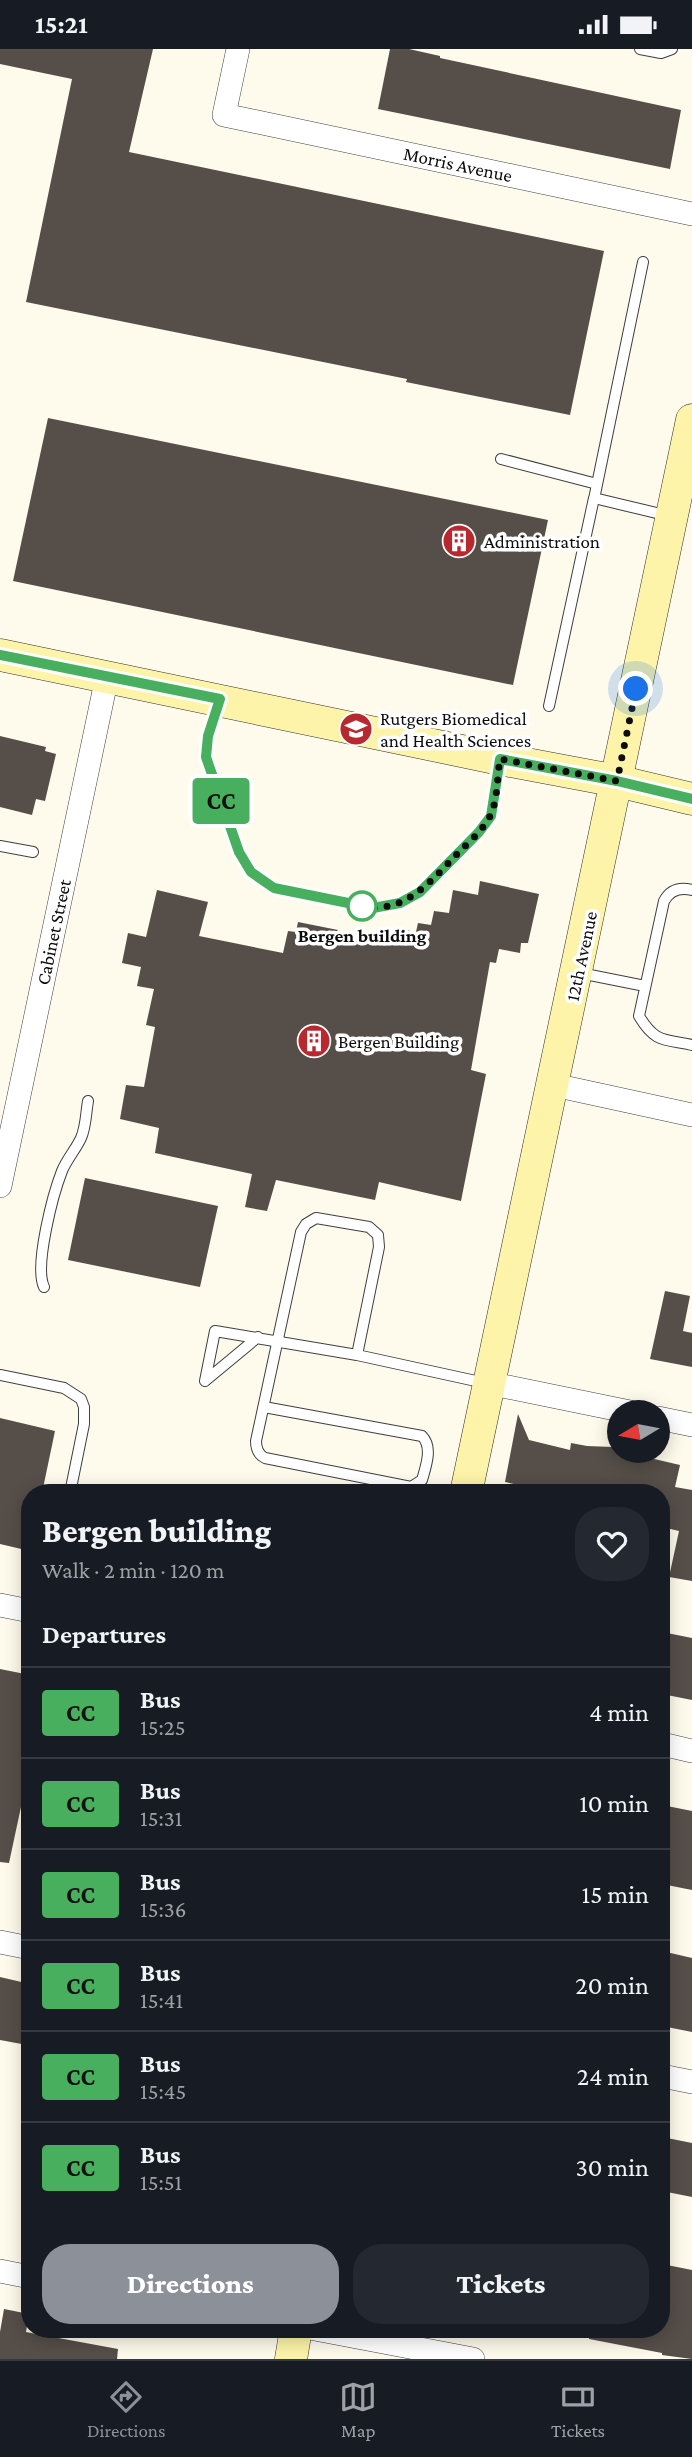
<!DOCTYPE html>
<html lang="en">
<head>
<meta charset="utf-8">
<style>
	:root { --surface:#171b24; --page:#242831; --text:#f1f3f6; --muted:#9ea1a6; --line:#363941; --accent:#8c9099 }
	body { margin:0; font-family:"Crimson Pro",serif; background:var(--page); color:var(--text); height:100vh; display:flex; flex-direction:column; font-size:26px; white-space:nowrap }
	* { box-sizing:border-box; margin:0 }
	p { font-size:23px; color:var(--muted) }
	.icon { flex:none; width:38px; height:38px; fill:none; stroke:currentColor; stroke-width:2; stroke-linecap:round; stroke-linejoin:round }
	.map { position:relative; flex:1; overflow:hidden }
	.drawer { position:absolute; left:21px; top:1435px; width:649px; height:854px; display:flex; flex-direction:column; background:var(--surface); border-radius:28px; box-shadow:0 4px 18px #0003 }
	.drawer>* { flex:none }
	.badge { padding:0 14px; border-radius:5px; font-size:24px; line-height:46px }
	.needle { width:46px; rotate:260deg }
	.buttons { position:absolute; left:607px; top:1351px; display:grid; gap:14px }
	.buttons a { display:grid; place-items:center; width:63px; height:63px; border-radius:50%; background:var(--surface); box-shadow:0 4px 18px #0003; font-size:35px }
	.you { position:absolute; width:35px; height:35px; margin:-18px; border:5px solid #fff; border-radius:50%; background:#1a73e8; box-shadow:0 0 0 10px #1a73e833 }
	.map>.badge { position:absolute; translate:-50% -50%; box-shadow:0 0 0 4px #fff }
	h2 { padding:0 21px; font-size:26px; line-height:63px }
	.round { display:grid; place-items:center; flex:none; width:74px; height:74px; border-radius:28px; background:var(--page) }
	.summary { display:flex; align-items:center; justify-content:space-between; height:119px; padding:0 21px }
	h1 { font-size:33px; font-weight:800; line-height:52px }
	.cta { display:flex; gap:14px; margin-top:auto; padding:14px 21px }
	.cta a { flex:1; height:80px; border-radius:28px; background:var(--accent); color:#fff; font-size:28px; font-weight:800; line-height:80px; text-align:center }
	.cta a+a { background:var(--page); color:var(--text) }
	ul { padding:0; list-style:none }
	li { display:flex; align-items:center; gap:21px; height:91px; padding:0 21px; border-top:2px solid var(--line) }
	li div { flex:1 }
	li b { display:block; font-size:26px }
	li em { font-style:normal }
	li .badge { min-width:77px; font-weight:700; text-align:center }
	.status { display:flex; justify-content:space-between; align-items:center; height:49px; padding:0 35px; background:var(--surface); direction:ltr }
	.status svg { height:19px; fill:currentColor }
	.tab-bar { display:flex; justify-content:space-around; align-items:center; height:98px; border-top:2px solid var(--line); background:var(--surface); font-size:19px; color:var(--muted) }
	.tab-bar a { display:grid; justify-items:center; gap:4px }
	.tab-bar .selected { color:var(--accent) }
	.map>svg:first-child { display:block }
	.building { fill:#554e49 }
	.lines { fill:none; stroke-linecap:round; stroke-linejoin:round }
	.lane-casing { stroke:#3f3f3f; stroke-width:12 }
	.street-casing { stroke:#3f3f3f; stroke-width:24 }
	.secondary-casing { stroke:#2e2e2e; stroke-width:33 }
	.lane { stroke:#fff; stroke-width:10 }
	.street { stroke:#fff; stroke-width:23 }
	.secondary { stroke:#fdf4a9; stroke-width:32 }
	.line-casing { stroke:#fff; stroke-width:16 }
	.line { stroke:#48af5f; stroke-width:10 }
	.walk { stroke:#0c0c0c; stroke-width:7; stroke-dasharray:0 12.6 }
	.stop-dot { fill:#fff; stroke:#48af5f; stroke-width:3.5 }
	.labels { text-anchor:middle; stroke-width:7; stroke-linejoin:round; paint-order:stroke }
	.street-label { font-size:19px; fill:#0c0c0c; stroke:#fff }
	.poi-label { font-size:19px; fill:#0c0c0c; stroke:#fff; text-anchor:start }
	.stop-label { font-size:19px; font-weight:bold; fill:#0c0c0c; stroke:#fff }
</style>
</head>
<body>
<div class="status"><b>15:21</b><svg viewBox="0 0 49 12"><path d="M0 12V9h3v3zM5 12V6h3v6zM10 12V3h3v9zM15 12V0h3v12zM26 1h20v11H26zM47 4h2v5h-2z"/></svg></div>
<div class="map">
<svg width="692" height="2310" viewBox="0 0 692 2310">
	<rect width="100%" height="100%" fill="#fefbec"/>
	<!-- building -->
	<path class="building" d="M 0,0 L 153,0 L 129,103 L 604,202 L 570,366 L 406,333 L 407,330 L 26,253 L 72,30 L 0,15 Z
		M 390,0 L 409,0 L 440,7 L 440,9 L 681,61 L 670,120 L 378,60 Z
		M 48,369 L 548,471 L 513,636 L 13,532 Z
		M 0,687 L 46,698 L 45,702 L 56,705 L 45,752 L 36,750 L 32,766 L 0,758 Z
		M 480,832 L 539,845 L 528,894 L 521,894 L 520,904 L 499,900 L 496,914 L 490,913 L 471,1021 L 486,1025 L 461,1152 L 379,1133 L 375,1151 L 276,1131 L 267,1162 L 245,1158 L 252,1125 L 155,1104 L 159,1079 L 120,1070 L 126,1036 L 144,1038 L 155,978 L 146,976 L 154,940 L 137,937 L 141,918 L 122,914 L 128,884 L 146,888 L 157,841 L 208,853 L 199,887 L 283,904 L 288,882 L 296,883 L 298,873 L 338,881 L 337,883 L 395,892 L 397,879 L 416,883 L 418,874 L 431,876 L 434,862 L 449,864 L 453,841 L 478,846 Z
		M 85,1129 L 218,1157 L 200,1238 L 68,1211 Z
		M 665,1242 L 690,1247 L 683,1282 L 692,1284 L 692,1318 L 650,1310 Z
		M 518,1365 L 529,1391 L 570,1401 L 571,1394 L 587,1397 L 613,1398 L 620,1399 L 620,1402 L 680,1416 L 675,1438 L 692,1441 L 692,1532 L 669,1528 L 679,1482 L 662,1478 L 662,1444 L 556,1444 L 505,1433 Z
		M 0,1369 L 55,1382 L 42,1444 L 30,1444 L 30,1502 L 0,1495 Z
		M 662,1583 L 692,1589 L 692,1651 L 662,1645 Z
		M 0,1620 L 30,1626 L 30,1716 L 9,1814 L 0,1813 Z
		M 662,1756 L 692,1762 L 692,1841 L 662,1835 L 669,1786 L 662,1784 Z
		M 662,1902 L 692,1909 L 692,1983 L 662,1977 Z
		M 0,1928 L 30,1935 L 30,1984 L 27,1996 L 0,1991 Z
		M 662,2088 L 692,2094 L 692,2148 L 662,2142 Z
		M 662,2215 L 692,2221 L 692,2310 L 662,2306 L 662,2304 L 589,2290 L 590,2280 L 662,2280 Z
		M 4,2260 L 29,2265 L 26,2283 L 118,2300 L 117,2310 L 0,2310 L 0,2283 Z"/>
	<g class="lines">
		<defs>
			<path id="lane" d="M 640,0 L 661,4 L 672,0
				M 501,410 L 597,435
				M 594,450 L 643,213
				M 218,655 L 208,687 L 206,708 L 239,803 L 251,823 L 274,839 L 373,859 L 400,854 L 420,843 L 479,783 L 490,767 L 500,713
				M 549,657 L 594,449 L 669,467
				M 0,797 L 33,803
				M 692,841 C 680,838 670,841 664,852 L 639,967 C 655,994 664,990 692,996
				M 580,924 L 645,937
				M 44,1238 C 34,1217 53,1145 62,1122 C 67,1110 76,1100 81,1089 C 86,1078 86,1063 88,1052
				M 0,1326 L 64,1339 L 81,1350 L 84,1358 L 84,1375 L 70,1444
				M 205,1332 L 215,1282 L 357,1306 L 485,1334
				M 205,1332 L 258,1288
				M 264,1358 L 422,1387 C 433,1398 426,1417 422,1431 L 411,1438 L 265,1409 C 259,1406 256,1400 256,1392 L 301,1183 L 306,1175 L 316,1169 L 369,1178 L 378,1186 L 379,1198 L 357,1306"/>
			<path id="street" d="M 238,0 L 224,66 L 692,165
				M 554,1036 L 692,1066
				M 0,1137 L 107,628
				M 488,1334 L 630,1363
				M 658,1369 L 692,1376
				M 0,1556 L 30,1562
				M 662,1695 L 692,1702
				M 0,1893 L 30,1899
				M 662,2027 L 692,2033
				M 0,2222 L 30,2228
				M 315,2280 L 473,2310"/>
			<path id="secondary" d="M 0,606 L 500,710 L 617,732 L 692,750
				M 466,1444 L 692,371
				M 291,2310 L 296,2280"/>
		</defs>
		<!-- lane casing -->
		<use href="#lane" class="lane-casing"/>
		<!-- street casing -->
		<use href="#street" class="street-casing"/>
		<!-- secondary casing -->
		<use href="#secondary" class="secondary-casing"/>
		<!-- lane -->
		<use href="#lane" class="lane"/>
		<!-- street -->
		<use href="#street" class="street"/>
		<!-- secondary -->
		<use href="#secondary" class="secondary"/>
	</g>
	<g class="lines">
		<defs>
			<path id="line" d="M 0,606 L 220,650 L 208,687 L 206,708 L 239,803 L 251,823 L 274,839 L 373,859 L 400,854 L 420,843 L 479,783 L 491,767 L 500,710 L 617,732 L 692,750"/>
		</defs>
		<!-- line casing -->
		<use href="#line" class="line-casing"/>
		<!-- line -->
		<use href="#line" class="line"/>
		<!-- walk -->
		<path class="walk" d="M 362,857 C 404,866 431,832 457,805 C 468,794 481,783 489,769 C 498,753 497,728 500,710 L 617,732 L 636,640"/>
	</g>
	<!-- icons -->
	<defs>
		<symbol id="building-disc" viewBox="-11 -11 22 22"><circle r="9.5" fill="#b8292f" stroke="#fff"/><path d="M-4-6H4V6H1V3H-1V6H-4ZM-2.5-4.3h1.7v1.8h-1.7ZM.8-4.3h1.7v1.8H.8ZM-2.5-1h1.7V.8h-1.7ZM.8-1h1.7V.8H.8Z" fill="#fff"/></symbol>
		<symbol id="university-disc" viewBox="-11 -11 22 22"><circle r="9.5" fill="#b8292f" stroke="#fff"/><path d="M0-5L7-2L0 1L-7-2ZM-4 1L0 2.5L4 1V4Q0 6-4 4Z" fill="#fff"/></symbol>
	</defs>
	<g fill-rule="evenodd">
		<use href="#building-disc" x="440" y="473" width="38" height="38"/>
		<use href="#university-disc" x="337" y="661" width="38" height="38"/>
		<use href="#building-disc" x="295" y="973" width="38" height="38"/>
	</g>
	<!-- markers -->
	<circle class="stop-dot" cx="362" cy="857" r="14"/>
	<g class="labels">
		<!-- street labels -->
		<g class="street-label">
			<text transform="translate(458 115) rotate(12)" y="7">Morris Avenue</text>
			<text transform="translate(53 883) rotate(-78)" y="7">Cabinet Street</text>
			<text transform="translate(581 907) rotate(-78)" y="7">12th Avenue</text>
		</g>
		<!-- poi labels -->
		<g class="poi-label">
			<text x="484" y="499">Administration</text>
			<text x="380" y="676">Rutgers Biomedical<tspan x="380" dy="22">and Health Sciences</tspan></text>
			<text x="338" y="999">Bergen Building</text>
		</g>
		<!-- stop labels -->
		<g class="stop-label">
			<text x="362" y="893">Bergen building</text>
		</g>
	</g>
</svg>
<div class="buttons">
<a><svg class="needle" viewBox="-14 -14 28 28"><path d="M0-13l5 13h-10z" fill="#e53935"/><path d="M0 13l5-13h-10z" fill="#9ea1a6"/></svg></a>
</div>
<div class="you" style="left:636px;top:640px"></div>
<b class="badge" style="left:221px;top:752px;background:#48af5f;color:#111">CC</b>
<section class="drawer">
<div class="summary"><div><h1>Bergen building</h1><p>Walk · 2 min · 120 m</p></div><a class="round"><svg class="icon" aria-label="heart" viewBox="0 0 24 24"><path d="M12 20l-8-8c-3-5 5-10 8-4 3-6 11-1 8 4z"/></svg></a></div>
<h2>Departures</h2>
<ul>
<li><span class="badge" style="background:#48af5f;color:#111">CC</span><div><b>Bus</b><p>15:25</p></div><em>4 min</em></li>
<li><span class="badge" style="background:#48af5f;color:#111">CC</span><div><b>Bus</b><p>15:31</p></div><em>10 min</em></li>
<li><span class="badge" style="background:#48af5f;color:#111">CC</span><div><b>Bus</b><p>15:36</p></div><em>15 min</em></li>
<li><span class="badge" style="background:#48af5f;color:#111">CC</span><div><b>Bus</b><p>15:41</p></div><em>20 min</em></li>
<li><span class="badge" style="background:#48af5f;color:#111">CC</span><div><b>Bus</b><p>15:45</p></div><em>24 min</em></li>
<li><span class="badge" style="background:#48af5f;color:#111">CC</span><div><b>Bus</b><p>15:51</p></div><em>30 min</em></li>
</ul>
<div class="cta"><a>Directions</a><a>Tickets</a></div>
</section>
</div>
<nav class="tab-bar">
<a class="selected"><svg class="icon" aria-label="directions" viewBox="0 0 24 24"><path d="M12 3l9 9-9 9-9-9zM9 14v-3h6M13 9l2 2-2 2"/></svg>Directions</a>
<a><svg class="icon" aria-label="map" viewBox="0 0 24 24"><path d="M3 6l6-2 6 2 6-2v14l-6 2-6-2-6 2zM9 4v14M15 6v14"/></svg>Map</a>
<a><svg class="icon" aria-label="tickets" viewBox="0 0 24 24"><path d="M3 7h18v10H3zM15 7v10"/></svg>Tickets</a>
</nav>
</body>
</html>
